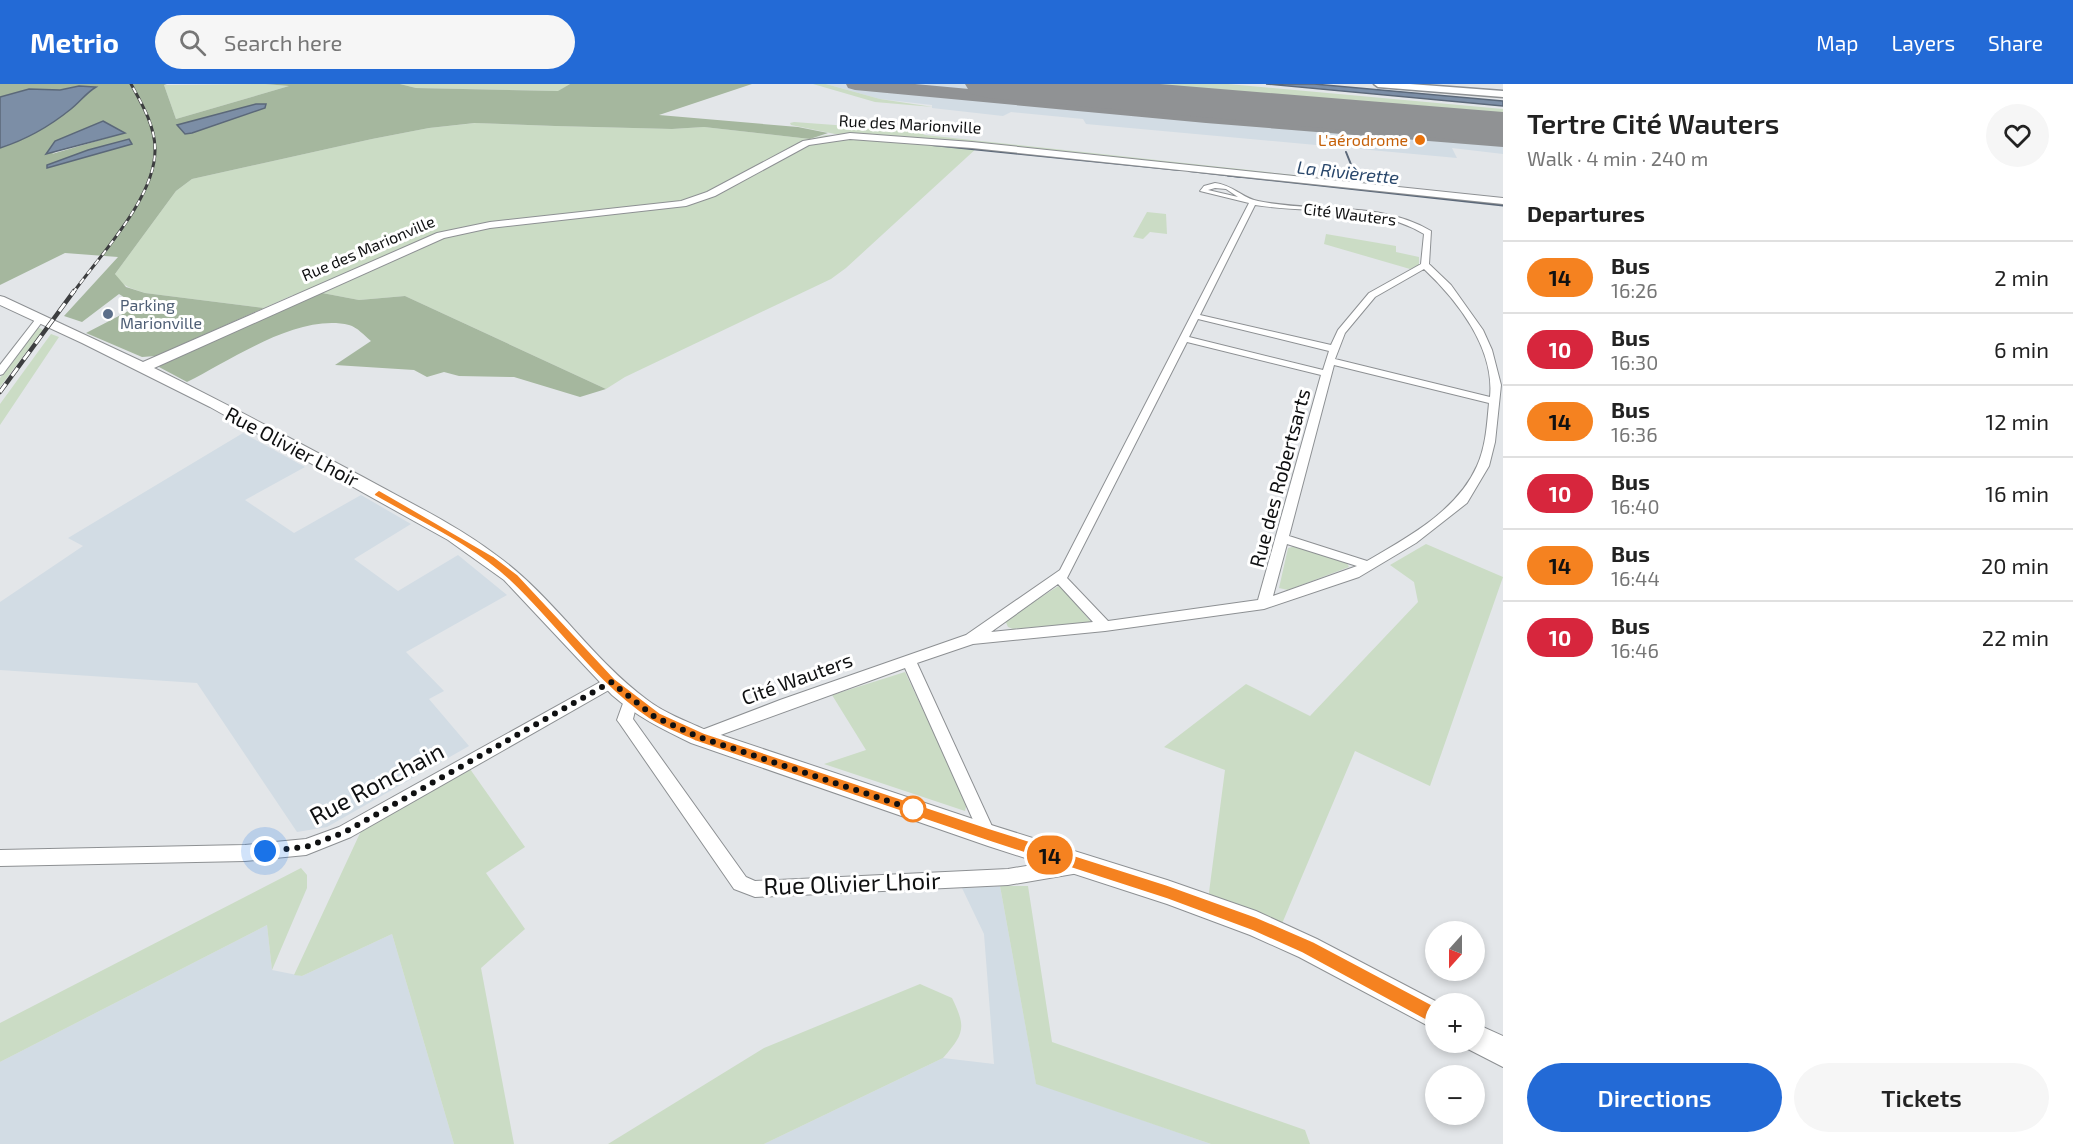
<!DOCTYPE html>
<html lang="en">
<head>
<meta charset="utf-8">
<style>
	:root { --surface:#fff; --page:#f6f6f6; --text:#222; --muted:#767676; --line:#e0e0e0; --accent:#236ad6 }
	body { margin:0; font-family:"Exo 2",sans-serif; background:var(--page); color:var(--text); height:100vh; display:flex; flex-direction:column; font-size:22px; white-space:nowrap }
	* { box-sizing:border-box; margin:0 }
	p { font-size:20px; color:var(--muted) }
	.icon { flex:none; width:33px; height:33px; fill:none; stroke:currentColor; stroke-width:2; stroke-linecap:round; stroke-linejoin:round }
	.map { position:relative; flex:1; overflow:hidden }
	.drawer { display:flex; flex-direction:column; background:var(--surface); width:570px }
	.drawer>* { flex:none }
	.badge { padding:0 12px; border-radius:20px; font-size:21px; line-height:39px }
	.needle { width:39px; rotate:201deg }
	.controls { position:absolute; left:1425px; top:837px; display:grid; gap:12px }
	.controls a { display:grid; place-items:center; width:60px; height:60px; border-radius:50%; background:var(--surface); box-shadow:0 3px 9px #0003; font-size:30px }
	.you { position:absolute; width:30px; height:30px; margin:-15px; border:4px solid #fff; border-radius:50%; background:#1a73e8; box-shadow:0 0 0 9px #1a73e833 }
	.map>.badge { position:absolute; translate:-50% -50%; box-shadow:0 0 0 3px #fff }
	h2 { padding:0 24px; font-size:22px; line-height:54px }
	.round { display:grid; place-items:center; flex:none; width:63px; height:63px; border-radius:32px; background:var(--page) }
	.headline { display:flex; align-items:center; justify-content:space-between; height:102px; padding:0 24px }
	h1 { font-size:28px; font-weight:600; line-height:45px }
	.cta { display:flex; gap:12px; margin-top:auto; padding:12px 24px }
	.cta a { flex:1; height:69px; border-radius:36px; background:var(--accent); color:#fff; font-size:24px; font-weight:600; line-height:69px; text-align:center }
	.cta a+a { background:var(--page); color:var(--text) }
	ul { padding:0; list-style:none }
	li { display:flex; align-items:center; gap:18px; height:72px; padding:0 24px; border-top:2px solid var(--line) }
	li div { flex:1 }
	li b { display:block; font-size:22px }
	li em { font-style:normal }
	li .badge { min-width:66px; font-weight:700; text-align:center }
	header { display:flex; align-items:center; gap:36px; box-sizing:border-box; height:84px; padding:0 30px; background:var(--accent); color:#fff }
	header strong { font-size:28px }
	nav { display:flex; gap:33px; margin-inline-start:auto; font-size:21px }
	.search { width:420px; height:54px; background:var(--page); display:flex; align-items:center; gap:15px; box-sizing:border-box; padding:0 21px; border-radius:33px; color:var(--muted); font-size:22px }
	main { display:flex; flex:1; min-height:0 }
	.map>svg:first-child { display:block }
	.built { fill:#d2dce4 }
	.green { fill:#cbdcc5 }
	.forest { fill:#a5b79e; fill-rule:evenodd }
	.water { fill:#7c8ea6; stroke:#5b6879; stroke-width:1.5 }
	.lines { fill:none; stroke-linecap:round; stroke-linejoin:round }
	.stream-far1 { stroke:#5b6879; stroke-width:2 }
	.stream { stroke:#5b6879; stroke-width:3 }
	.taxiway { fill:#909294; fill-rule:evenodd }
	.runway { fill:#909294; fill-rule:evenodd }
	.street-casing { stroke:#8d9093; stroke-width:2 }
	.secondary-casing { stroke:#8d9093; stroke-width:2 }
	.primary-casing { stroke:#8d9093; stroke-width:3 }
	.street { fill:#fff; fill-rule:evenodd }
	.secondary { fill:#fff; fill-rule:evenodd }
	.primary { fill:#fff; fill-rule:evenodd }
	.rail-far1-casing { stroke:#3d3e40; stroke-width:3 }
	.rail-casing { stroke:#3d3e40; stroke-width:4.5 }
	.rail-far1 { stroke:#fff; stroke-width:2; stroke-dasharray:6; stroke-linecap:butt }
	.rail { stroke:#fff; stroke-width:3; stroke-dasharray:10; stroke-linecap:butt }
	.line { fill:#f58220; stroke:#fff; stroke-width:1.5 }
	.walk { stroke:#0f1011; stroke-width:6; stroke-dasharray:0 10.8 }
	.food-dot { fill:#e8710a; stroke:#fff; stroke-width:2 }
	.service-dot { fill:#5c6f8a; stroke:#fff; stroke-width:2 }
	.stop-dot { fill:#fff; stroke:#f58220; stroke-width:3 }
	.labels { text-anchor:middle; stroke-width:6; stroke-linejoin:round; paint-order:stroke }
	.far-street-label { font-size:16px; fill:#0f1011; stroke:#fff }
	.far-food-label { font-size:16px; fill:#c56008; stroke:#fff; text-anchor:end }
	.far-service-label { font-size:16px; fill:#4e5e75; stroke:#fff; text-anchor:start }
	.far-water-label { font-size:18px; font-style:italic; fill:#29476b; stroke:#fff }
	.street-label { font-size:20px; fill:#0f1011; stroke:#fff }
	.near-street-label { font-size:24px; fill:#0f1011; stroke:#fff }
</style>
</head>
<body>
<header>
<strong>Metrio</strong>
<div class="search"><svg class="icon" aria-label="search" viewBox="0 0 24 24"><circle cx="10" cy="10" r="6"/><path d="M15 15l6 6"/></svg>Search here</div>
<nav><a>Map</a><a>Layers</a><a>Share</a></nav>
</header>
<main>
<div class="map">
<svg width="1503" height="1060" viewBox="0 0 1503 1060">
	<rect width="100%" height="100%" fill="#e3e6e9"/>
	<!-- built -->
	<path class="built" d="M 826,0 L 1144,0 L 1503,35 L 1503,70 L 1452,64 L 1457,74 L 1086,40 L 1083,35 L 1011,28 L 1003,32 L 932,24 L 932,21 L 880,15 Z
		M 243,349 L 305,383 L 245,416 L 294,449 L 361,411 L 411,440 L 354,475 L 398,507 L 458,471 L 507,511 L 406,568 L 444,607 L 429,615 L 469,662 L 327,743 L 297,748 L 197,599 L 0,586 L 0,518 L 83,462 L 68,454 Z
		M 1000,802 L 1036,999 L 1211,1060 L 764,1060 L 943,974 L 994,980 L 984,850 L 962,804 Z
		M 267,841 L 272,886 L 302,892 L 392,850 L 454,1060 L 0,1060 L 0,978 Z"/>
	<!-- green -->
	<path class="green" d="M 265,0 L 289,2 L 176,35 L 164,1 Z
		M 400,0 L 570,0 L 559,7 L 416,4 Z
		M 813,0 L 826,0 L 880,15 L 933,23 L 875,18 Z
		M 1144,0 L 1228,0 L 1503,25 L 1503,35 Z
		M 794,38 L 917,47 L 925,51 L 1294,91 L 1309,95 L 858,50 L 835,50 L 791,41 L 790,39 Z
		M 476,39 L 555,42 L 672,45 L 704,43 L 810,55 L 826,51 L 978,63 L 846,184 L 831,195 L 625,293 L 606,305 L 405,212 L 359,216 L 317,208 L 305,213 L 293,211 L 264,224 L 145,209 C 131,204 122,203 115,190 L 176,107 L 192,95 L 372,55 L 429,44 Z
		M 1147,128 L 1166,130 L 1167,150 L 1150,148 L 1143,155 L 1133,153 Z
		M 1326,150 L 1396,162 L 1396,168 L 1419,173 L 1419,181 L 1410,185 L 1324,160 Z
		M 38,243 L 43,246 L 0,303 L 0,294 Z
		M 51,250 L 59,253 L 0,341 L 0,320 Z
		M 1426,460 L 1503,493 L 1430,702 L 1355,667 L 1281,842 L 1208,816 L 1225,686 L 1164,663 L 1246,600 L 1310,632 L 1418,518 L 1414,498 L 1390,481 Z
		M 1295,462 L 1347,479 L 1349,483 L 1288,506 L 1279,504 L 1288,464 Z
		M 1060,501 L 1091,538 L 1013,545 L 1008,543 L 1005,536 Z
		M 905,588 L 967,719 L 965,727 L 824,680 L 866,666 L 832,611 Z
		M 470,685 L 525,763 L 486,789 L 525,845 L 481,884 L 514,1060 L 454,1060 L 392,850 L 302,892 L 294,891 L 361,747 Z
		M 301,784 L 307,791 L 307,804 L 272,886 L 267,841 L 0,978 L 0,939 Z
		M 1000,802 L 1028,802 L 1052,958 L 1305,1046 L 1310,1060 L 1211,1060 L 1036,1000 Z
		M 920,900 L 952,914 C 966,943 965,949 943,974 L 764,1060 L 608,1060 L 764,964 Z"/>
	<!-- forest -->
	<path class="forest" d="M 0,0 L 167,0 L 164,1 L 176,35 L 289,2 L 265,0 L 400,0 L 416,4 L 558,7 L 570,0 L 752,0 L 659,31 L 798,43 L 828,49 L 810,55 L 704,43 L 672,45 L 555,42 L 475,39 L 429,44 L 372,55 L 192,95 L 176,107 L 115,190 L 126,203 L 145,209 L 264,224 L 156,272 L 142,273 L 86,249 L 138,222 L 119,210 L 82,238 L 64,232 L 118,173 L 65,169 L 0,201 L 0,64 C 34,53 64,33 89,7 L 79,2 L 60,6 L 29,5 L 0,13 ZM 103,37 L 124,49 L 52,70 Z
		M 317,208 L 359,216 L 405,212 L 606,305 L 580,313 L 514,293 L 459,292 L 444,288 L 427,293 L 414,286 L 335,281 L 371,257 C 365,252 357,243 349,241 C 298,229 231,276 187,298 L 159,283 L 160,280 Z"/>
	<!-- water -->
	<path class="water" d="M 1266,0 L 1314,0 L 1503,17 L 1503,22 Z
		M 79,2 L 96,3 C 86,9 80,18 71,25 C 50,42 25,56 0,64 L 0,13 L 29,5 L 60,6 Z
		M 256,20 L 266,20 L 265,24 L 192,49 L 185,50 L 177,41 Z
		M 103,37 L 125,49 L 46,70 L 55,57 Z
		M 129,55 L 132,60 L 47,84 L 47,81 L 88,66 Z"/>
	<g class="lines">
		<!-- stream-far1 -->
		<path class="stream-far1" d="M 932,61 L 1179,86
			M 1346,68 L 1356,93
			M 1189,87 L 1242,93"/>
		<!-- stream -->
		<path class="stream" d="M 1228,91 L 1503,121
			M 1355,91 L 1356,94"/>
		<!-- taxiway -->
		<path class="taxiway" d="M 846,0 L 915,0 L 1206,27 L 1503,51 L 1503,63 L 1206,39 L 855,6 L 848,4 Z"/>
		<!-- runway -->
		<path class="runway" d="M 965,0 L 1160,0 L 1503,28 L 1503,60 L 988,14 L 971,10 Z"/>
		<defs>
			<path id="street" d="M 1215,99 C 1233,101 1242,114 1258,117 C 1315,129 1379,116 1431,147 L 1429,180 L 1451,201 L 1483,246 L 1492,266 L 1501,301 L 1495,358 L 1489,382 L 1467,419 L 1416,459 L 1359,493 L 1264,525 L 1105,547 L 973,560 L 917,579 L 996,751 L 994,756 L 988,759 L 982,756 L 905,584 L 704,657 L 699,659 L 694,657 L 691,653 L 694,649 L 780,616 L 966,551 L 1060,486 L 1249,119 L 1200,107 L 1204,102 ZM 1215,104 L 1226,105 L 1238,113 L 1208,106 ZM 1255,121 C 1310,130 1375,120 1424,150 L 1421,180 L 1369,209 L 1338,246 L 1331,261 L 1200,231 ZM 1424,185 C 1457,216 1495,264 1490,313 L 1335,275 L 1345,249 L 1375,213 ZM 1198,235 L 1329,267 L 1323,286 L 1189,253 ZM 1187,258 L 1321,291 L 1258,516 L 1108,537 L 1067,494 ZM 1334,281 L 1489,319 C 1487,340 1486,362 1477,382 C 1457,427 1408,453 1367,477 L 1289,452 ZM 1287,460 L 1357,482 L 1273,512 ZM 1058,500 L 1093,538 L 991,548 Z
				M 38,232 L 45,234 L 3,290 L 0,291 L 0,281 Z
				M 611,592 L 616,594 L 618,598 L 616,602 L 351,753 L 306,771 L 245,777 L 0,782 L 0,766 L 245,761 L 306,755 L 339,743 Z
				M 631,609 L 636,611 L 638,615 L 633,635 L 746,793 L 755,797 L 1008,785 L 1073,774 L 1079,776 L 1082,782 L 1079,788 L 1073,790 L 1008,801 L 755,813 L 734,805 L 620,640 L 617,636 L 626,611 Z"/>
			<path id="secondary" d="M 850,49 L 972,58 L 1503,114 L 1503,120 L 972,64 L 850,55 L 809,61 L 715,112 L 686,122 L 490,144 L 444,154 L 154,284 C 225,319 294,356 363,393 C 408,418 455,440 496,471 C 553,512 590,573 646,615 C 664,629 686,637 706,646 L 988,740 L 1167,796 L 1256,827 L 1317,855 L 1441,920 L 1436,920 L 1436,946 L 1299,873 L 1250,851 L 1167,820 L 988,762 L 691,659 C 662,645 636,632 612,611 L 504,496 L 448,456 L 210,323 L 82,259 L 0,221 L 0,212 L 4,213 L 143,278 L 437,149 L 490,138 L 681,117 L 707,108 L 803,57 Z
				M 1474,939 L 1503,952 L 1503,983 L 1464,963 L 1462,958 L 1474,958 Z"/>
			<path id="primary" d="M 1374,0 L 1410,0 L 1503,7 L 1503,13 L 1378,3 Z"/>
		</defs>
		<!-- street casing -->
		<use href="#street" class="street-casing"/>
		<!-- secondary casing -->
		<use href="#secondary" class="secondary-casing"/>
		<!-- primary casing -->
		<use href="#primary" class="primary-casing"/>
		<!-- street -->
		<use href="#street" class="street"/>
		<!-- secondary -->
		<use href="#secondary" class="secondary"/>
		<!-- primary -->
		<use href="#primary" class="primary"/>
		<defs>
			<path id="rail-far1" d="M 73,209 C 100,171 156,113 155,65 C 155,42 142,20 131,0"/>
			<path id="rail" d="M 0,308 L 74,207"/>
		</defs>
		<!-- rail-far1 casing -->
		<use href="#rail-far1" class="rail-far1-casing"/>
		<!-- rail casing -->
		<use href="#rail" class="rail-casing"/>
		<!-- rail-far1 -->
		<use href="#rail-far1" class="rail-far1"/>
		<!-- rail -->
		<use href="#rail" class="rail"/>
	</g>
	<!-- line -->
	<path class="line" d="M 379,406 L 493,472 L 518,491 L 615,595 L 660,629 L 704,649 L 988,744 L 1167,801 L 1256,833 L 1314,858 L 1442,926 L 1444,932 L 1442,938 L 1436,940 L 1429,938 L 1302,869 L 1253,847 L 1167,815 L 988,757 L 695,657 C 680,650 663,644 649,635 C 594,598 558,542 510,497 C 472,461 420,438 375,412 L 374,410 Z"/>
	<g class="lines">
		<!-- walk -->
		<path class="walk" d="M 265,767 L 306,763 L 345,748 L 611,598 L 655,633 L 699,653 L 921,728 L 913,725"/>
	</g>
	<!-- markers -->
	<circle class="food-dot" cx="1420" cy="56" r="6"/>
	<circle class="service-dot" cx="108" cy="230" r="6"/>
	<circle class="stop-dot" cx="913" cy="725" r="12"/>
	<g class="labels">
		<!-- far-street labels -->
		<g class="far-street-label">
			<text transform="translate(910 40) rotate(3)" y="6">Rue des Marionville</text>
			<text transform="translate(1350 130) rotate(7)" y="6">Cité Wauters</text>
			<text transform="translate(368 164) rotate(-23)" y="6">Rue des Marionville</text>
		</g>
		<!-- far-food labels -->
		<g class="far-food-label">
			<text x="1408" y="62">L'aérodrome</text>
		</g>
		<!-- far-service labels -->
		<g class="far-service-label">
			<text x="120" y="227">Parking<tspan x="120" dy="18">Marionville</tspan></text>
		</g>
		<!-- far-water labels -->
		<g class="far-water-label">
			<text transform="translate(1348 89) rotate(6)" y="6">La Rivièrette</text>
		</g>
		<!-- street labels -->
		<g class="street-label">
			<text transform="translate(292 363) rotate(28)" y="7">Rue Olivier Lhoir</text>
			<text transform="translate(1280 394) rotate(-75)" y="7">Rue des Robertsarts</text>
			<text transform="translate(797 595) rotate(-20)" y="7">Cité Wauters</text>
		</g>
		<!-- near-street labels -->
		<g class="near-street-label">
			<text transform="translate(377 700) rotate(-28)" y="8">Rue Ronchain</text>
			<text transform="translate(852 800) rotate(-2)" y="8">Rue Olivier Lhoir</text>
		</g>
	</g>
</svg>
<div class="controls">
<a><svg class="needle" viewBox="-14 -14 28 28"><path d="M0-13l5 13h-10z" fill="#e53935"/><path d="M0 13l5-13h-10z" fill="#767676"/></svg></a>
<a>+</a>
<a>−</a>
</div>
<div class="you" style="left:265px;top:767px"></div>
<b class="badge" style="left:1050px;top:771px;background:#f58220;color:#111">14</b>
</div>
<section class="drawer">
<div class="headline"><div><h1>Tertre Cité Wauters</h1><p>Walk · 4 min · 240 m</p></div><a class="round"><svg class="icon" aria-label="heart" viewBox="0 0 24 24"><path d="M12 20l-8-8c-3-5 5-10 8-4 3-6 11-1 8 4z"/></svg></a></div>
<h2>Departures</h2>
<ul>
<li><span class="badge" style="background:#f58220;color:#111">14</span><div><b>Bus</b><p>16:26</p></div><em>2 min</em></li>
<li><span class="badge" style="background:#d7263d;color:#fff">10</span><div><b>Bus</b><p>16:30</p></div><em>6 min</em></li>
<li><span class="badge" style="background:#f58220;color:#111">14</span><div><b>Bus</b><p>16:36</p></div><em>12 min</em></li>
<li><span class="badge" style="background:#d7263d;color:#fff">10</span><div><b>Bus</b><p>16:40</p></div><em>16 min</em></li>
<li><span class="badge" style="background:#f58220;color:#111">14</span><div><b>Bus</b><p>16:44</p></div><em>20 min</em></li>
<li><span class="badge" style="background:#d7263d;color:#fff">10</span><div><b>Bus</b><p>16:46</p></div><em>22 min</em></li>
</ul>
<div class="cta"><a>Directions</a><a>Tickets</a></div>
</section>
</main>
</body>
</html>
